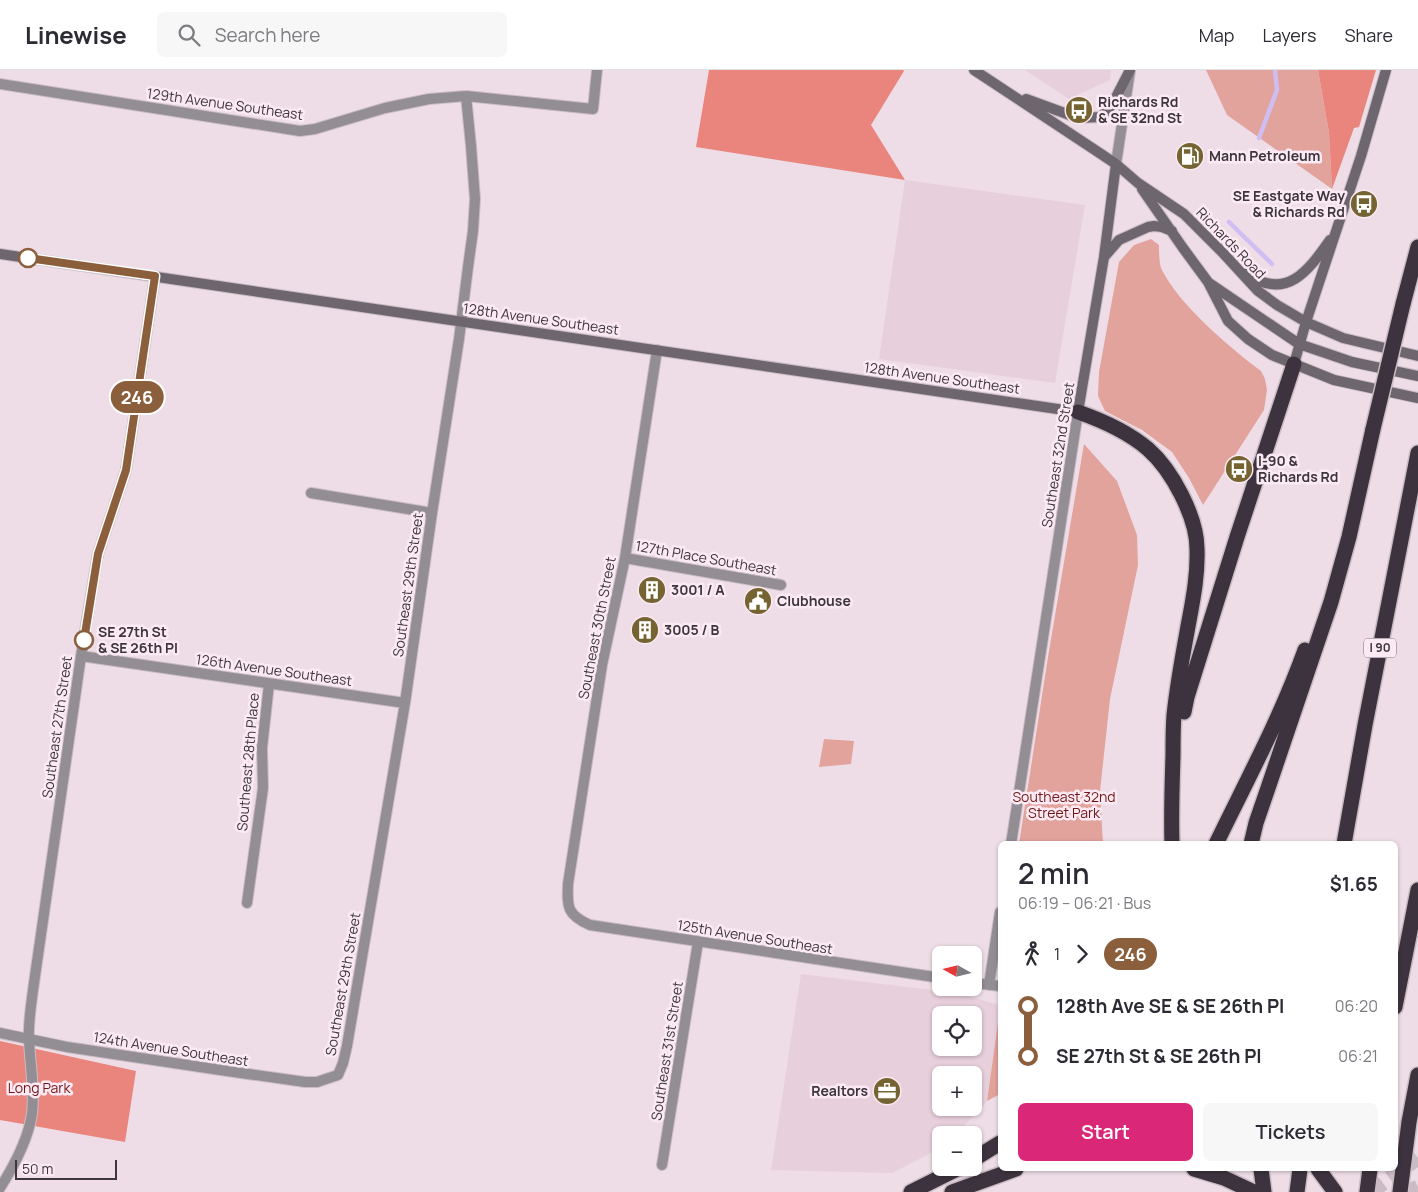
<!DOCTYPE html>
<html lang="en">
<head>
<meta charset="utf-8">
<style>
	:root { --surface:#fff; --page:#f7f7f7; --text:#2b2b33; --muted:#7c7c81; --line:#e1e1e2; --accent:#db2777 }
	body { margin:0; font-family:Manrope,sans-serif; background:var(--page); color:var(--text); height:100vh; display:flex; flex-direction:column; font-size:19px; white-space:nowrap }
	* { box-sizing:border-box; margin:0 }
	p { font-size:16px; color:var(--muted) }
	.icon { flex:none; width:28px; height:28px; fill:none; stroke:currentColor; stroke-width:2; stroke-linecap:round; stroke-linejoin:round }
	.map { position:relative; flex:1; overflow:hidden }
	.sheet { position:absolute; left:998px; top:771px; width:400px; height:330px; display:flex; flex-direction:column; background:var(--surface); border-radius:8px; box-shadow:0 1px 4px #0004 }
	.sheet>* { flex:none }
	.badge { padding:0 10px; border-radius:16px; font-size:18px; line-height:32px }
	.needle { width:32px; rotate:278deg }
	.fabs { position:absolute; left:932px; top:876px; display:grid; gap:10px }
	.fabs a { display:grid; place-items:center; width:50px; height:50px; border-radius:8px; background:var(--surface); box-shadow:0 1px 4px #0004; font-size:25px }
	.scale { position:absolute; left:15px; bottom:12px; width:102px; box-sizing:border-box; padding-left:5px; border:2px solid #3d363a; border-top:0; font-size:14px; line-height:18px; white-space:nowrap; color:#3d363a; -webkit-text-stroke:4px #fbeaf4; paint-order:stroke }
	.map>.badge { position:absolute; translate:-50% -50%; box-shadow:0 0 0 2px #fff }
	.legs { display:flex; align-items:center; gap:8px; height:55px; padding:0 20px; font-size:16px }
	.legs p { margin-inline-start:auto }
	.headline { display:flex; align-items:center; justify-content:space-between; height:85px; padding:0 20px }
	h1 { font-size:28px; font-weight:600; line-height:38px }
	.cta { display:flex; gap:10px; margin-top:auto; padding:10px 20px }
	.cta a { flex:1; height:58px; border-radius:8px; background:var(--accent); color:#fff; font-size:20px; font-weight:600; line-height:58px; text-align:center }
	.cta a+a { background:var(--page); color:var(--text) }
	ul { padding:0 20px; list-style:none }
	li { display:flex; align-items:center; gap:18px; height:50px; font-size:19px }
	li i { display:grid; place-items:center; width:8px; height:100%; margin:0 6px; background:currentColor }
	li i::after { content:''; width:12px; height:12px; margin:-6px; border:4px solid; border-radius:50%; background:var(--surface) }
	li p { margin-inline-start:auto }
	li:first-child i { background:linear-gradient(#0000 50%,currentColor 0) }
	li:last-child i { background:linear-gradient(currentColor 50%,#0000 0) }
	header { display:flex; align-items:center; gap:30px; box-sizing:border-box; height:70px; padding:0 25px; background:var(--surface); border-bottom:1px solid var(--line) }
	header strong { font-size:24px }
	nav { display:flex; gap:28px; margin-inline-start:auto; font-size:18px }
	.search { width:350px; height:45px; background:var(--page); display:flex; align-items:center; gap:12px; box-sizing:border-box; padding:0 18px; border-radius:8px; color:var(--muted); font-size:19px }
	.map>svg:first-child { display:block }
	.built { fill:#e7cfdc; fill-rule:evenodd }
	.green { fill:#e2a39c }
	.forest { fill:#e9857c }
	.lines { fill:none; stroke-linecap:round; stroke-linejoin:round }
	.stream { stroke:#d0bef2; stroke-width:4.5 }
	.highway-tunnel { stroke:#cbbcc4; stroke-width:15; stroke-dasharray:15 8; stroke-linecap:butt }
	.street-casing { stroke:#cbbcc4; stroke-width:12 }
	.secondary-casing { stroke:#cbbcc4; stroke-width:12 }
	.highway-casing { stroke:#cbbcc4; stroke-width:18 }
	.street { stroke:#938e94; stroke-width:10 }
	.secondary { stroke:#6d666e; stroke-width:10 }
	.highway { stroke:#3c333e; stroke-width:15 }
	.highway-bridge-casing { stroke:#cbbcc4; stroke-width:18; stroke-linecap:butt }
	.highway-bridge { stroke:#3c333e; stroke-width:15 }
	.line-1-casing { stroke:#fff; stroke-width:11 }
	.line-1 { stroke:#8b5e3c; stroke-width:8 }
	.stop-1-dot { fill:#fff; stroke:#8b5e3c; stroke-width:2.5 }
	.labels { text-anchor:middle; stroke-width:5; stroke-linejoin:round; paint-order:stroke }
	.shield { fill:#fbeaf4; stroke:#766c72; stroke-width:1 }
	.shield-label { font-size:12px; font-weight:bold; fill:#3d363a }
	.poi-label { font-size:14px; font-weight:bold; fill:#3d363a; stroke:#fbeaf4; text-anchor:start }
	.street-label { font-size:14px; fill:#3d363a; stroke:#fbeaf4 }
	.stop-label { font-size:14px; font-weight:bold; fill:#3d363a; stroke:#fbeaf4; text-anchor:start }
	.park-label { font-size:14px; fill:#711717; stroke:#fbeaf4 }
</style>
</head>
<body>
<header>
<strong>Linewise</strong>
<div class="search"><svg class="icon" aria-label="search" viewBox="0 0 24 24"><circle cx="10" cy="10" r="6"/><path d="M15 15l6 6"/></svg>Search here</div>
<nav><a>Map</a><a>Layers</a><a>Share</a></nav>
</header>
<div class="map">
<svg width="1418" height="1122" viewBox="0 0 1418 1122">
	<rect width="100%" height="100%" fill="#eedde6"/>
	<!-- built -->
	<path class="built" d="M 1025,0 L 1111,0 L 1110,10 L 1069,29 Z
		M 905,110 L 1085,135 L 1055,313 L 879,289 Z
		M 801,904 L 956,923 L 1000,935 L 987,1031 L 956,1065 L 941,1065 L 941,1078 L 892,1103 L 771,1100 ZM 941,945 L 974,945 L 974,978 L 941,978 ZM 941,1005 L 974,1005 L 974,1038 L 941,1038 Z"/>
	<!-- green -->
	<path class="green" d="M 1206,0 L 1318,0 L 1329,63 L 1332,119 L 1227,45 Z
		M 1151,169 L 1159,175 C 1159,182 1159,191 1161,198 C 1178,234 1229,277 1261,301 L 1265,309 L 1267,320 L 1264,340 L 1203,435 L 1189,408 L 1172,382 L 1142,360 L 1105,341 L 1098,326 L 1099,302 L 1119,192 L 1134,175 Z
		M 1084,374 L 1117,411 L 1137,465 L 1138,495 L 1110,629 L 1100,721 L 1103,774 L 1019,774 L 1048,587 Z
		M 824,669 L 854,671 L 851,694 L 819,697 Z
		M 1000,938 L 1000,1024 L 987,1031 Z"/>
	<!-- forest -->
	<path class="forest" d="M 709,0 L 903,0 L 904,1 L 871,55 L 905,110 L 696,77 Z
		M 1318,0 L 1376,0 L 1359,57 L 1354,58 L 1332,119 L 1329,63 Z
		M 0,971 L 136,1001 L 125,1072 L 0,1050 Z"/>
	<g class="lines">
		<!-- stream -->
		<path class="stream" d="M 1259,68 L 1277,20 L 1275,0
			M 1229,152 L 1272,194"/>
		<!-- highway-tunnel -->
		<path class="highway-tunnel" d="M 1371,1122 L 1418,1088
			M 1407,1122 L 1418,1117"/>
		<defs>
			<path id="street" d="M 0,14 L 300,61 L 315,59 L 385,38 L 429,29 L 466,26 L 593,39 L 597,0
				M 1116,94 L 1130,1
				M 657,280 L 625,488 L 602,595 L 568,814 C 567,837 567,845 590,855 L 941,908
				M 311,423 L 432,443
				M 625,488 L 781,515
				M 81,586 L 405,633
				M 1011,774 L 1078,342
				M 247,833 L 263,718 L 262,678 L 269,614
				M 974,913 L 1000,916
				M 989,915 L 1000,842
				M 0,963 L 67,977 L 227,1001 L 305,1012 L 317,1012 L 338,1005 L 343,993 L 347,976 L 405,633 L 432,443 L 459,269 L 468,197 L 473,161 L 475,129 L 471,76 L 466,26
				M 662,1095 L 698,872
				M 0,1118 C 14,1096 28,1070 32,1044 C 35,1019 30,995 29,970 C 28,954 31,936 33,920 L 81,586 L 96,495 L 98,484 L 126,400 L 155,206"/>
			<path id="secondary" d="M 974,0 L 1095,80 L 1116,94 L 1138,113 L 1184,144 L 1223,183 L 1258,221 L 1277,235 L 1306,252 L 1343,268 L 1418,286
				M 1026,29 L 1078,48 L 1101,47 L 1112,35 L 1130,0
				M 1142,119 L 1183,178 L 1208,212 L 1228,251 L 1248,269 L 1272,285 L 1334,310 L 1418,328
				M 0,184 L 1078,342 L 1104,187 L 1116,94
				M 1105,186 L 1119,170 L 1148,157 L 1154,156 L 1162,157 L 1172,161
				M 1246,204 C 1287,231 1308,201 1330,170
				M 1209,213 L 1299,274 L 1352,292 L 1418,306
				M 1294,294 L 1306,252 L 1361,86 L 1386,0"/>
			<path id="highway" d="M 1403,234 L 1418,177
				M 1078,342 C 1104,351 1128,362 1148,379 C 1172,400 1197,447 1197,479 C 1198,508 1192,534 1187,562 C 1182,589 1177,617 1174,645 C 1173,658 1173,673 1173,686 C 1172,716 1171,745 1172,774
				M 1184,642 L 1187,627 L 1237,467 L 1294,294
				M 1216,774 C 1247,710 1281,647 1305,580
				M 1251,774 L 1256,753 L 1267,721 L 1331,532 L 1349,467 L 1373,359
				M 1344,774 L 1365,655 L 1418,383
				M 1395,937 L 1418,820
				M 974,1089 L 1000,1073
				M 1194,1099 L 1224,1108 L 1254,1122
				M 1261,1099 L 1264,1122
				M 1318,1099 L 1335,1122
				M 911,1122 L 959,1098
				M 952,1122 L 1016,1099
				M 1297,1122 L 1300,1099
				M 1367,1122 L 1370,1099
				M 1400,1122 L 1409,1052 L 1418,1005"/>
		</defs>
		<!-- street casing -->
		<use href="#street" class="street-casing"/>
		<!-- secondary casing -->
		<use href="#secondary" class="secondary-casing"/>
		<!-- highway casing -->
		<use href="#highway" class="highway-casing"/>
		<!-- street -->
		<use href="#street" class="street"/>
		<!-- secondary -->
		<use href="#secondary" class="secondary"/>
		<!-- highway -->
		<use href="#highway" class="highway"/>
		<defs>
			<path id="highway-bridge" d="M 1373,359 L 1403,234"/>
		</defs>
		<!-- highway-bridge casing -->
		<use href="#highway-bridge" class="highway-bridge-casing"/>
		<!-- highway-bridge -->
		<use href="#highway-bridge" class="highway-bridge"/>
	</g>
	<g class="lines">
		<defs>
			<path id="line-1" d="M 28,188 L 155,206 L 126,400 L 98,484 L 84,570"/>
		</defs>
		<!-- line-1 casing -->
		<use href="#line-1" class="line-1-casing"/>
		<!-- line-1 -->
		<use href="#line-1" class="line-1"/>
	</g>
	<!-- icons -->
	<defs>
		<symbol id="bus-disc" viewBox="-11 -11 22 22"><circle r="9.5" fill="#756331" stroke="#fbeaf4"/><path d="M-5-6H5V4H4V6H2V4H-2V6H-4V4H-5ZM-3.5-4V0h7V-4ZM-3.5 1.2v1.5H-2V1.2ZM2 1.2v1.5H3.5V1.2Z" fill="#fff"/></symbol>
		<symbol id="fuel-disc" viewBox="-11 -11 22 22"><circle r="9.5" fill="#756331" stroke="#fbeaf4"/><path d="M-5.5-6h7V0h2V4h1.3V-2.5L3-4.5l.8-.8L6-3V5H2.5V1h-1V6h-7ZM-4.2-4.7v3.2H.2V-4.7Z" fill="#fff"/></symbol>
		<symbol id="building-disc" viewBox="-11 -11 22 22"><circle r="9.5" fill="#756331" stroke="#fbeaf4"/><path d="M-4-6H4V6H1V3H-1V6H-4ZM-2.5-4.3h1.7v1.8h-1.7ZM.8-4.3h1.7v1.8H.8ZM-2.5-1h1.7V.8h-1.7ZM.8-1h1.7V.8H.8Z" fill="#fff"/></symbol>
		<symbol id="civic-disc" viewBox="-11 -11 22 22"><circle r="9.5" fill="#756331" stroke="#fbeaf4"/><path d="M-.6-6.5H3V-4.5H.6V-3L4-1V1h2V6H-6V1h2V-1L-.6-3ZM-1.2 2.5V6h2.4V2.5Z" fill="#fff"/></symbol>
		<symbol id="office-disc" viewBox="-11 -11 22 22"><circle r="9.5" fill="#756331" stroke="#fbeaf4"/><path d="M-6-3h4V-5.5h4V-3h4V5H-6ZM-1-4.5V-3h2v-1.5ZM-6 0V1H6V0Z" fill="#fff"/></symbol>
	</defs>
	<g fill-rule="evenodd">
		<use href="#bus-disc" x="1063" y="24" width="32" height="32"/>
		<use href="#fuel-disc" x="1174" y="70" width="32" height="32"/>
		<use href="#bus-disc" x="1348" y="118" width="32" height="32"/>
		<use href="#bus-disc" x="1223" y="383" width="32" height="32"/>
		<use href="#building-disc" x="636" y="504" width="32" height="32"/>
		<use href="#civic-disc" x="742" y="515" width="32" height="32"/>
		<use href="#building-disc" x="629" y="544" width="32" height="32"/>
		<use href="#office-disc" x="871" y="1005" width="32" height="32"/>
	</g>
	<!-- markers -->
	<g class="stop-1-dot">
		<circle cx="28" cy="188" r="9"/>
		<circle cx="84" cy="570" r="9"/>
	</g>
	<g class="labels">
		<!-- shield labels -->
		<rect class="shield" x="1364" y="568.5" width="32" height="19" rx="4"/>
		<g class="shield-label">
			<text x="1380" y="582">I 90</text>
		</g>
		<!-- poi labels -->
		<g class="poi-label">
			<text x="1098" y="37">Richards Rd<tspan x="1098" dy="16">&amp; SE 32nd St</tspan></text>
			<text x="1209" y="91">Mann Petroleum</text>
			<text x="1345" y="131" text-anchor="end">SE Eastgate Way<tspan x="1345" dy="16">&amp; Richards Rd</tspan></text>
			<text x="1258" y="396">I-90 &amp;<tspan x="1258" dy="16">Richards Rd</tspan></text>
			<text x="671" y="525">3001 / A</text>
			<text x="777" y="536">Clubhouse</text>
			<text x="664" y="565">3005 / B</text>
			<text x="868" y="1026" text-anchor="end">Realtors</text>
		</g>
		<!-- street labels -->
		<g class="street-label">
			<text transform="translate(225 34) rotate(8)" y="5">129th Avenue Southeast</text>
			<text transform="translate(1231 173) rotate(46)" y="5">Richards Road</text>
			<text transform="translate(541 249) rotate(8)" y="5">128th Avenue Southeast</text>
			<text transform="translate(942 308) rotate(8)" y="5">128th Avenue Southeast</text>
			<text transform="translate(1058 385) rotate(-81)" y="5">Southeast 32nd Street</text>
			<text transform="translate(706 488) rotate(10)" y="5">127th Place Southeast</text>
			<text transform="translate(408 515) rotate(-82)" y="5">Southeast 29th Street</text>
			<text transform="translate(597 558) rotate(-79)" y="5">Southeast 30th Street</text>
			<text transform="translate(274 600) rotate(8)" y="5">126th Avenue Southeast</text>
			<text transform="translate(57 657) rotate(-82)" y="5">Southeast 27th Street</text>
			<text transform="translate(248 692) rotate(-85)" y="5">Southeast 28th Place</text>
			<text transform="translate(755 867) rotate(9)" y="5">125th Avenue Southeast</text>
			<text transform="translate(343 914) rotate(-80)" y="5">Southeast 29th Street</text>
			<text transform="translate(171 979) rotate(9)" y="5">124th Avenue Southeast</text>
			<text transform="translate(667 981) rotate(-81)" y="5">Southeast 31st Street</text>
		</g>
		<!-- stop labels -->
		<g class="stop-label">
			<text x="98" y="567">SE 27th St<tspan x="98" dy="16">&amp; SE 26th Pl</tspan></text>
		</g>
		<!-- park labels -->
		<g class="park-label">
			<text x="1064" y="732">Southeast 32nd<tspan x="1064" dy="16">Street Park</tspan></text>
			<text x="39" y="1023">Long Park</text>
		</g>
	</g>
</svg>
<div class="fabs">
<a><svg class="needle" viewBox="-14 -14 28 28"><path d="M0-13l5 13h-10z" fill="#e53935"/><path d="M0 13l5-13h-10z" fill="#7c7c81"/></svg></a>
<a><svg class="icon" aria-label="locate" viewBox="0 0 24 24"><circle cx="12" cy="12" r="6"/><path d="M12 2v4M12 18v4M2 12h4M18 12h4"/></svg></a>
<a>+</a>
<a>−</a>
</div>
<div class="scale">50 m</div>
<b class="badge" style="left:137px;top:327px;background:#8b5e3c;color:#fff">246</b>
<section class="sheet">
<div class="headline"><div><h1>2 min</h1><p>06:19 – 06:21 · Bus</p></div><b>$1.65</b></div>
<div class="legs"><svg class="icon" aria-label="walk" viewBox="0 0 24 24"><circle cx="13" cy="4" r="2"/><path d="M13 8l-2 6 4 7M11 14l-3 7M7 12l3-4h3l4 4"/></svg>1<svg class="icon" aria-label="forward" viewBox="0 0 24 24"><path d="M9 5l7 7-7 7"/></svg><b class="badge" style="background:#8b5e3c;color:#fff">246</b></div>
<ul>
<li><i style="color:#8b5e3c"></i><b>128th Ave SE &amp; SE 26th Pl</b><p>06:20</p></li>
<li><i style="color:#8b5e3c"></i><b>SE 27th St &amp; SE 26th Pl</b><p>06:21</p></li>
</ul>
<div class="cta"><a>Start</a><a>Tickets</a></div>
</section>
</div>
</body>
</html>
